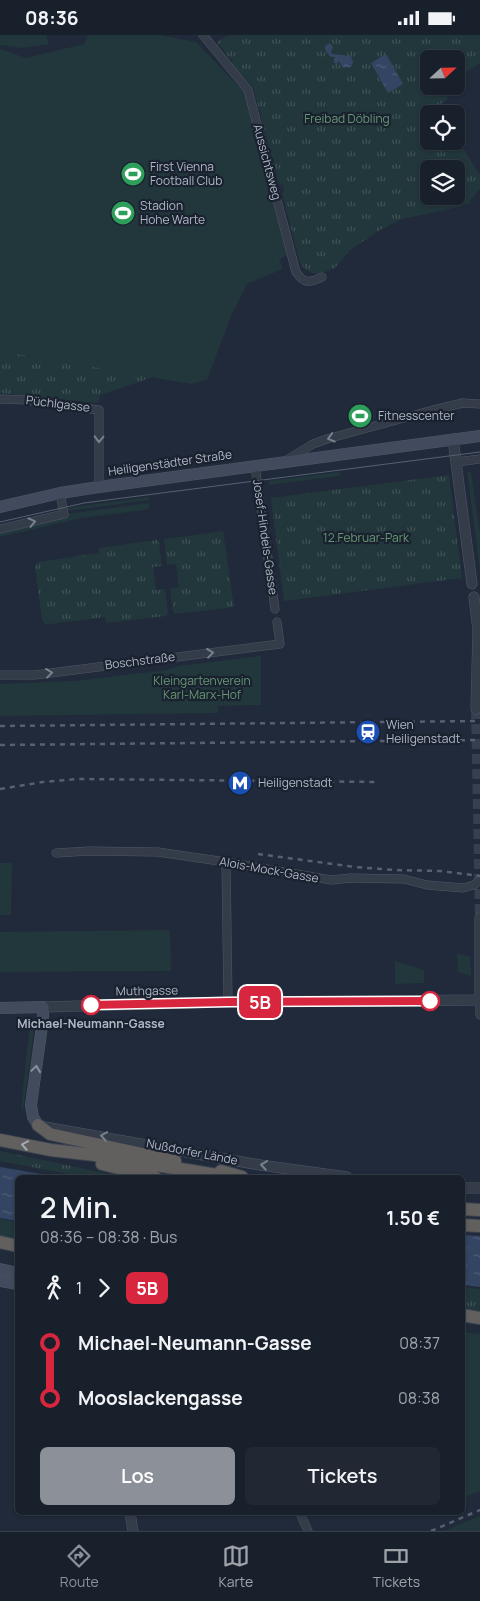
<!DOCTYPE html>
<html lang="de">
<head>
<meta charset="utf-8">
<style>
	:root { --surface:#18202c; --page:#212834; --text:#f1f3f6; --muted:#9fa3a9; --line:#363e48; --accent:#8c9099 }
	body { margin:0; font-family:Manrope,sans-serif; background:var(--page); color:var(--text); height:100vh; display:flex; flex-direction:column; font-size:19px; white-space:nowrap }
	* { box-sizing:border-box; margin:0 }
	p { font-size:16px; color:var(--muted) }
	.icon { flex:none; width:28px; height:28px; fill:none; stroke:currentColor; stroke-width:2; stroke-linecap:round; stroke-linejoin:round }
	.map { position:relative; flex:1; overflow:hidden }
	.sheet { position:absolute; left:15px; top:1140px; width:450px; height:340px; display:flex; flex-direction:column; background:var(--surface); border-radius:8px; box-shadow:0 1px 4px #0004,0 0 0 1px var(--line) }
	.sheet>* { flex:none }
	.badge { padding:0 10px; border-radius:8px; font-size:18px; line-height:32px }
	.needle { width:32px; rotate:68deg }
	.fabs { position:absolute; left:420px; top:15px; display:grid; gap:10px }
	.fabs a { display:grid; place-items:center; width:45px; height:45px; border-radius:8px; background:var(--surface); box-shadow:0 1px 4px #0004,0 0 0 1px var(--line); font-size:25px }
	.map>.badge { position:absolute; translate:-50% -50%; box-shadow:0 0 0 2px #fff }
	.legs { display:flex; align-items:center; gap:8px; height:55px; padding:0 25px; font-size:16px }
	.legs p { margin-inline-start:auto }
	.headline { display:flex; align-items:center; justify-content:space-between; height:85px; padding:0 25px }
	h1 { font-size:28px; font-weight:600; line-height:38px }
	.cta { display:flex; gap:10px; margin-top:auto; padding:10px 25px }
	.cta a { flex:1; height:58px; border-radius:8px; background:var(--accent); color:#fff; font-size:20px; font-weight:600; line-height:58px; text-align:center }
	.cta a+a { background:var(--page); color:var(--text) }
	ul { padding:0 25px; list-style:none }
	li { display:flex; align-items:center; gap:18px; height:55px; font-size:19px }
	li i { display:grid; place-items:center; width:8px; height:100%; margin:0 6px; background:currentColor }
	li i::after { content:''; width:12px; height:12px; margin:-6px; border:4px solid; border-radius:50%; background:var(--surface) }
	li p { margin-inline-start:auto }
	li:first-child i { background:linear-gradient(#0000 50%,currentColor 0) }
	li:last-child i { background:linear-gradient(currentColor 50%,#0000 0) }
	.status { display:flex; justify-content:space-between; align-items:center; height:35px; padding:0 25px; background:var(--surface); direction:ltr }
	.status svg { height:14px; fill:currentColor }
	.dock { display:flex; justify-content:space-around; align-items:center; height:70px; border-top:1px solid var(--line); background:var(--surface); font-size:14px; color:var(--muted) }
	.dock a { display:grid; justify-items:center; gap:2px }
	.dock .active { color:var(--accent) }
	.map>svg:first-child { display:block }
	.green { fill:#22373b }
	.park { fill:url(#park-tufts); fill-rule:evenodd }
	.water { fill:url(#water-ripples) }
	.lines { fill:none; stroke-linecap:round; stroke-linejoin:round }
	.tertiary-tunnel { stroke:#353f4f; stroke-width:10; stroke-dasharray:10 5; stroke-linecap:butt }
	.minor-casing { stroke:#4f5765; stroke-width:9 }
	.tertiary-casing { stroke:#4f5765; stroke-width:11 }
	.secondary-casing { stroke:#4f5765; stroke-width:12 }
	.trunk-casing { stroke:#3c4452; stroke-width:14 }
	.minor { stroke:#343c4a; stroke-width:8 }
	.tertiary { stroke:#343c4a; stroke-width:10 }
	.secondary { stroke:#424b5e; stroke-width:11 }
	.trunk { stroke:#62605e; stroke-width:12 }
	.tram { stroke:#566072; stroke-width:1 }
	.rail { stroke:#566072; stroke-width:2.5; stroke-dasharray:5 5; stroke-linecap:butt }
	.oneway { stroke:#78808f }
	.oneway2 { stroke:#8991a2 }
	.oneway3 { stroke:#a3aab7 }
	.line-1-casing { stroke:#fff; stroke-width:11 }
	.line-1 { stroke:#d7263d; stroke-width:8 }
	.stop-1-dot { fill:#fff; stroke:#d7263d; stroke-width:2.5 }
	.labels { text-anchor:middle; stroke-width:4.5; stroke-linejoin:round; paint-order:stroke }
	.park-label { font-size:12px; fill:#659973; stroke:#1a212f }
	.street-label { font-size:12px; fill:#afb7c7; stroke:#1a212f }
	.poi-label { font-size:12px; fill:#afb7c7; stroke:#1a212f; text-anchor:start }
	.stop-label { font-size:12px; font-weight:bold; fill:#afb7c7; stroke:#1a212f }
</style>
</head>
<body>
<div class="status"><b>08:36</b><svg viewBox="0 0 49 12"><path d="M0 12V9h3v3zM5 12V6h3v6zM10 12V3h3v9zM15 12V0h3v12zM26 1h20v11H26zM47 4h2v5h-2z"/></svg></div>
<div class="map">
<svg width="480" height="1496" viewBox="0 0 480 1496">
	<defs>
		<pattern id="park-tufts" width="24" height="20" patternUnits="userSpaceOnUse" patternTransform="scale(1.25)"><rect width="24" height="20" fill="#22373b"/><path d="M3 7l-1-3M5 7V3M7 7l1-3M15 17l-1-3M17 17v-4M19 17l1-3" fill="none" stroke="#405256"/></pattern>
		<pattern id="water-ripples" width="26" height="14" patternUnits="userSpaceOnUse" patternTransform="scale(1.25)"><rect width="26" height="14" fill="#334563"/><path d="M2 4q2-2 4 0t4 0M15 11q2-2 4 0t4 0" fill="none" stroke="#4e5e78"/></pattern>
	</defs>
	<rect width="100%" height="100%" fill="#202a3a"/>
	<!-- green -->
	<path class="green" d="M 0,0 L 46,0 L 49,9 L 22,13 L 0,10 Z
		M 88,0 L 160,0 L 196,7 L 245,58 L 287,220 L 279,224 L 283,234 L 247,249 L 231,281 L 207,345 L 191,349 L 0,316 L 0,14 L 26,23 L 84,9 Z
		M 339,437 L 341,440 L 339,441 L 269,450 L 269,446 Z
		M 467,437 L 471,437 L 480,497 L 480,535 Z
		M 148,462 L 149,465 L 67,476 L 67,473 Z
		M 149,468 L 149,474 L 144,475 L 81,483 L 0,502 L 0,498 L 65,482 L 67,479 Z
		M 261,621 L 261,670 L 218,671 L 218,678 L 0,681 L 0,649 L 76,646 L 167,635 L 179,631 Z
		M 0,828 L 12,828 L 11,880 L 0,880 Z
		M 170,895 L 171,936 L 0,937 L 0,897 Z
		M 457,919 L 470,921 L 471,941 L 458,937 Z
		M 395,926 L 424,935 L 424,948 L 395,949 Z
		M 30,988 L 35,988 L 23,1075 L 21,1072 Z
		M 463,1297 L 480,1299 L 480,1456 L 463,1463 Z
		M 480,1481 L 480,1496 L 444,1496 Z"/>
	<!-- park -->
	<path class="park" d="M 230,0 L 480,0 L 480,28 L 456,43 L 456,24 L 429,24 L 429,51 L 450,51 L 447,65 L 431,75 L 436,79 L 429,79 L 429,106 L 456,106 L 456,103 L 480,140 L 480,153 L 468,168 L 459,172 L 402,184 L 380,195 L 350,215 L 335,233 L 319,239 L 312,238 L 305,234 L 300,228 L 282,158 L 284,156 L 283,150 L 279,149 L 253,52 L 230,28 L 233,25 L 230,24 L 217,7 ZM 429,134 L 456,134 L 456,161 L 429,161 Z
		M 0,316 L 153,342 L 100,360 L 98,368 L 0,358 Z
		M 449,440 L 462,543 L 284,566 L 271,463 Z
		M 223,496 L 234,572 L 175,579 L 173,576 L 170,554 L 179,552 L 176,529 L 167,530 L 164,505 L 166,504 Z
		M 157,505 L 159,507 L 162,531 L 153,532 L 156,555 L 165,554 L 168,578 L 166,581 L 106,588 L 105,582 L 50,589 L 45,589 L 42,585 L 35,532 L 38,527 L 99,518 L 99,513 Z
		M 0,1116 L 123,1142 L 84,1142 L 0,1126 Z
		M 0,1184 L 17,1187 L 17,1205 L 0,1202 Z
		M 462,1252 L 480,1254 L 480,1276 L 463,1273 Z"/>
	<!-- water -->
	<path class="water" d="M 330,8 L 333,12 L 331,17 L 332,19 L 351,21 L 353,27 L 351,32 L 343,33 L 339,26 L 337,29 L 334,28 L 334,24 L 336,23 L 339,24 L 338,23 L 330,21 L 325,15 L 325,11 Z
		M 386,19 L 403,49 L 388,58 L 371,28 Z
		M 0,1132 L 59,1142 L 18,1142 L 17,1186 L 0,1183 Z
		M 463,1200 L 480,1201 L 480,1252 L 463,1250 Z"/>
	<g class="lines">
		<!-- tertiary-tunnel -->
		<path class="tertiary-tunnel" d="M 476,674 L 480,883"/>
		<defs>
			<path id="minor" d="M 203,0 L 248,55 L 296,237 C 304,249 310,248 322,242
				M 0,364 L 26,365 L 99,375 L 99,452
				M 287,425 L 313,409 L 327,404 L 433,375 L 463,368 L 480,369
				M 456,427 L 480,424
				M 255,431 L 275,574
				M 0,494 L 64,479 L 60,458
				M 0,640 L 35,640 L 280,609 L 277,587
				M 56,818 L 89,816 L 158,817 L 226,827 L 331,845 L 351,843 L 404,844 L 427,850 L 463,853 L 474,850 L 480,845
				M 226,827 L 228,967
				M 480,965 L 480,980
				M 300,1478 L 308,1496"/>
			<path id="tertiary" d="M 453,404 L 472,549
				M 474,562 L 478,595 L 476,674
				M 480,965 L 480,883
				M 43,972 L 228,967 L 480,965
				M 39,1091 L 260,1130 L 347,1142
				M 462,1153 L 480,1153
				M 130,1478 L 133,1496"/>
			<path id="secondary" d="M 0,472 L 60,458 L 99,452 L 480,401
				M 0,973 L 43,972 L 43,984 L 31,1070 L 33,1082 L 38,1090
				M 0,1234 L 18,1238
				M 0,1246 L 18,1249"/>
			<path id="trunk" d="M 38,1090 L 50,1099 L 175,1126
				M 0,1105 L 51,1115 L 95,1120 L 229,1142
				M 102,1129 L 155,1142
				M 221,1136 L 242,1142
				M 462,1174 L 480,1175
				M 462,1190 L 480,1191
				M 0,1207 L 18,1211
				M 462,1280 L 480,1283"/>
		</defs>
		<!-- minor casing -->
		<use href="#minor" class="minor-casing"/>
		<!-- tertiary casing -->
		<use href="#tertiary" class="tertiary-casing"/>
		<!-- secondary casing -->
		<use href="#secondary" class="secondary-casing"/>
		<!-- trunk casing -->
		<use href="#trunk" class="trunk-casing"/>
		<!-- minor -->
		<use href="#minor" class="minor"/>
		<!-- tertiary -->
		<use href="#tertiary" class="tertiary"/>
		<!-- secondary -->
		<use href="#secondary" class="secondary"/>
		<!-- trunk -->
		<use href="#trunk" class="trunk"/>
		<!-- tram -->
		<path class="tram" d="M 0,487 L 84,468 L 480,417"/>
		<!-- rail -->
		<path class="rail" d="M 0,691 L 480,686
			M 0,710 L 480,705
			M 0,754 L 43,747 L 78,744 L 378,747
			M 258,819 L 355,832 L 395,835 L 440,836 L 480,841
			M 431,1496 L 480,1475"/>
	</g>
	<!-- one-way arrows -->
	<defs><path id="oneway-chevron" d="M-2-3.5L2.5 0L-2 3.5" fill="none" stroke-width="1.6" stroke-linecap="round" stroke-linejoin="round" transform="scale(1.25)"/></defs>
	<g class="oneway">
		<use href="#oneway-chevron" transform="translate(331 403) rotate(164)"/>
		<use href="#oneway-chevron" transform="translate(99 404) rotate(91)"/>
		<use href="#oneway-chevron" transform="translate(32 487) rotate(-13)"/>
		<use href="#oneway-chevron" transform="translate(210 618) rotate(-7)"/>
		<use href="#oneway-chevron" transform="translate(49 638) rotate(-7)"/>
		<use href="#oneway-chevron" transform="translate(104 1101) rotate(-171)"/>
		<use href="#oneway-chevron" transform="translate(264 1130) rotate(-171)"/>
	</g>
	<use class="oneway2" href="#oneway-chevron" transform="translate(36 1034) rotate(-82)"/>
	<use class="oneway3" href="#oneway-chevron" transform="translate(25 1110) rotate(-169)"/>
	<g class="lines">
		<defs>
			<path id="line-1" d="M 91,970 L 228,967 L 430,966"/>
		</defs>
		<!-- line-1 casing -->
		<use href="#line-1" class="line-1-casing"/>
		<!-- line-1 -->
		<use href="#line-1" class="line-1"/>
	</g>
	<!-- icons -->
	<defs>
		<symbol id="stadium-disc" viewBox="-11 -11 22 22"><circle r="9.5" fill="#2e9e5b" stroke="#1a212f"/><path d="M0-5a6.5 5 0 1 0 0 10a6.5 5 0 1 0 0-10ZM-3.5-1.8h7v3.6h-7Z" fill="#fff"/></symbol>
		<symbol id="station-disc" viewBox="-11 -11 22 22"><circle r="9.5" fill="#1a4fb4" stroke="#1a212f"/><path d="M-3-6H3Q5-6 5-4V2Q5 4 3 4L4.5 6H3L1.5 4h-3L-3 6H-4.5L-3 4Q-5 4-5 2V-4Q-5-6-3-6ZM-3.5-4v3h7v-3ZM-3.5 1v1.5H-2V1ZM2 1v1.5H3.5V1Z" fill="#fff"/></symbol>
		<symbol id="metro-disc" viewBox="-11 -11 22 22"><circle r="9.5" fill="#1a4fb4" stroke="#1a212f"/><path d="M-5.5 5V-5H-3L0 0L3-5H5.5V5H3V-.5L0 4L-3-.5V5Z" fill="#fff"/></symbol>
	</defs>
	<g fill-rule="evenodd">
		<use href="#stadium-disc" x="119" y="125" width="28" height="28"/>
		<use href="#stadium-disc" x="109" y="164" width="28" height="28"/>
		<use href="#stadium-disc" x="346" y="367" width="28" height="28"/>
		<use href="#station-disc" x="354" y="683" width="28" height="28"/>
		<use href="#metro-disc" x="226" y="734" width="28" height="28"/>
	</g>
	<!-- markers -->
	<g class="stop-1-dot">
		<circle cx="430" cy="966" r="9"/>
		<circle cx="91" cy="970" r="9"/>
	</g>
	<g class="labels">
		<!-- park labels -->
		<g class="park-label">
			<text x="347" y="88">Freibad Döbling</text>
			<text x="366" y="507">12.Februar-Park</text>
			<text x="202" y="650">Kleingartenverein<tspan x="202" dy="14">Karl-Marx-Hof</tspan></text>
		</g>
		<!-- street labels -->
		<g class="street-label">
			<text transform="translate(267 127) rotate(75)" y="4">Aussichtsweg</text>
			<text transform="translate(58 369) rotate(7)" y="4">Püchlgasse</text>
			<text transform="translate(170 428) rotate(-8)" y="4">Heiligenstädter Straße</text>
			<text transform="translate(265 502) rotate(82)" y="4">Josef-Hindels-Gasse</text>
			<text transform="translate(140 626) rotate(-7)" y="4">Boschstraße</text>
			<text transform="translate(269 835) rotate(10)" y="4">Alois-Mock-Gasse</text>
			<text transform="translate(147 956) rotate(-1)" y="4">Muthgasse</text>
			<text transform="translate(192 1117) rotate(11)" y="4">Nußdorfer Lände</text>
		</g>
		<!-- poi labels -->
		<g class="poi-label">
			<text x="150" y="136">First Vienna<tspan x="150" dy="14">Football Club</tspan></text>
			<text x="140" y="175">Stadion<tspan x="140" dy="14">Hohe Warte</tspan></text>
			<text x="378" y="385">Fitnesscenter</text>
			<text x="386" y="694">Wien<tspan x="386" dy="14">Heiligenstadt</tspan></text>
			<text x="258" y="752">Heiligenstadt</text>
		</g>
		<!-- stop labels -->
		<g class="stop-label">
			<text x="91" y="993">Michael-Neumann-Gasse</text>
		</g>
	</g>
</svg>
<div class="fabs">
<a><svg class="needle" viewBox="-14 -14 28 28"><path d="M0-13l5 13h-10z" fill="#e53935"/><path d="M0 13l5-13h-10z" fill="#9fa3a9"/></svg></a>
<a><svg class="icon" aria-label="locate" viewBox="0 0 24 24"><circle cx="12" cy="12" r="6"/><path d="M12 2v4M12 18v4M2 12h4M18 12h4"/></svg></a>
<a><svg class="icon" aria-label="layers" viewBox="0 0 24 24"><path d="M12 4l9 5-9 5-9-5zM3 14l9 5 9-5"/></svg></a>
</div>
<b class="badge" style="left:260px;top:967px;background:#d7263d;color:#fff">5B</b>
<section class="sheet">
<div class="headline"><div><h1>2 Min.</h1><p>08:36 – 08:38 · Bus</p></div><b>1.50 €</b></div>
<div class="legs"><svg class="icon" aria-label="walk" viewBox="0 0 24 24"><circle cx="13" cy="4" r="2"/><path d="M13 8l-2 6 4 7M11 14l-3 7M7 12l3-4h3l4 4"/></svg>1<svg class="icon" aria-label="forward" viewBox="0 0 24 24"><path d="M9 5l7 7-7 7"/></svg><b class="badge" style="background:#d7263d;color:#fff">5B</b></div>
<ul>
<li><i style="color:#d7263d"></i><b>Michael-Neumann-Gasse</b><p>08:37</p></li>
<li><i style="color:#d7263d"></i><b>Mooslackengasse</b><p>08:38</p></li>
</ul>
<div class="cta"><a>Los</a><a>Tickets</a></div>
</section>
</div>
<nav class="dock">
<a class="active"><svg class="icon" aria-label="directions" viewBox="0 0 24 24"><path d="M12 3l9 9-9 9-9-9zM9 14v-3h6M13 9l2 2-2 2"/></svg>Route</a>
<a><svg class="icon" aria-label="map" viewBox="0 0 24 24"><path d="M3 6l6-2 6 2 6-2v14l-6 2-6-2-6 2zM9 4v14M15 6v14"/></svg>Karte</a>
<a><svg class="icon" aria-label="tickets" viewBox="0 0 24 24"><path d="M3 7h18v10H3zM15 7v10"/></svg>Tickets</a>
</nav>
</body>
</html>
